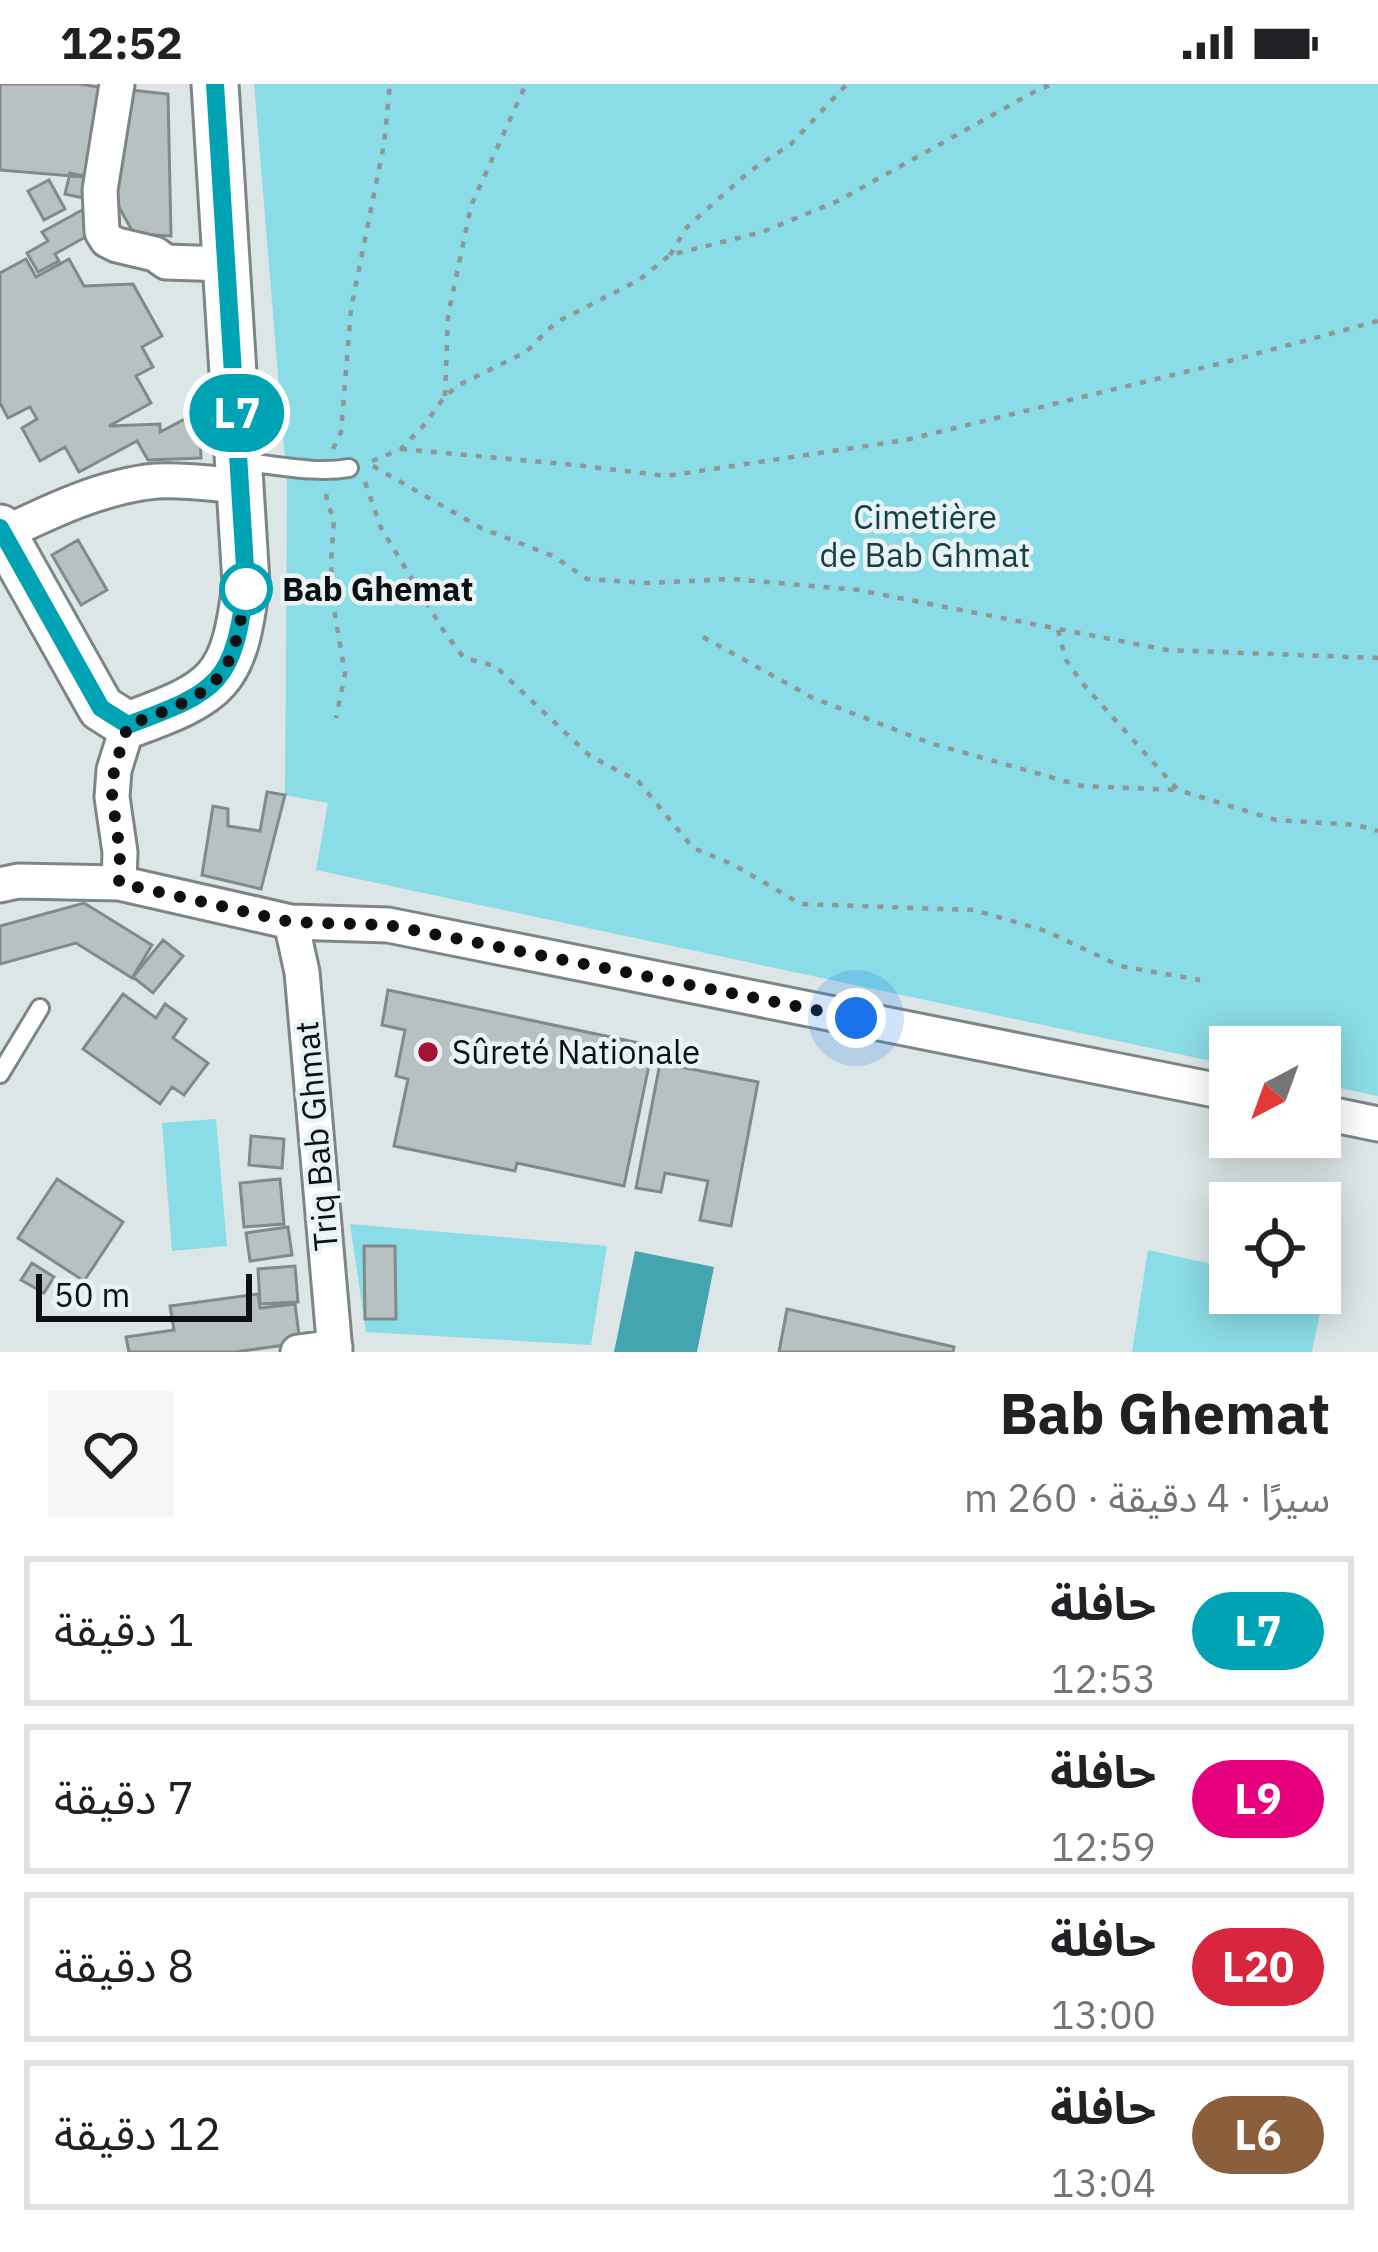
<!DOCTYPE html>
<html lang="ar">
<head>
<meta charset="utf-8">
<style>
	:root { --surface:#fff; --page:#f6f6f6; --text:#202124; --muted:#757577; --line:#e0e0e0 }
	body { margin:0; font-family:"IBM Plex Sans","Noto Sans Arabic",sans-serif; background:var(--page); color:var(--text); direction:rtl; height:100vh; display:flex; flex-direction:column; font-size:45px; white-space:nowrap }
	* { box-sizing:border-box; margin:0 }
	p { font-size:39px; color:var(--muted) }
	.icon { flex:none; width:66px; height:66px; fill:none; stroke:currentColor; stroke-width:2; stroke-linecap:round; stroke-linejoin:round }
	.map { position:relative; height:1268px; overflow:hidden; direction:ltr }
	.sheet { display:flex; flex-direction:column; background:var(--surface); flex:1 }
	.sheet>* { flex:none }
	.badge { padding:0 24px; border-radius:39px; font-size:42px; line-height:78px }
	.needle { width:78px; rotate:221deg }
	.buttons { position:absolute; left:1209px; top:942px; display:grid; gap:24px }
	.buttons a { display:grid; place-items:center; width:132px; height:132px; border-radius:0px; background:var(--surface); box-shadow:0 6px 30px #0003; font-size:60px }
	.scale { position:absolute; left:36px; bottom:30px; width:216px; box-sizing:border-box; padding-left:12px; border:6px solid #0c1010; border-top:0; font-size:33px; line-height:42px; white-space:nowrap; color:#0c1010; -webkit-text-stroke:9px #e9f3f5; paint-order:stroke }
	.you { position:absolute; width:60px; height:60px; margin:-30px; border:9px solid #fff; border-radius:50%; background:#1a73e8; box-shadow:0 0 0 18px #1a73e833 }
	.map>.badge { position:absolute; translate:-50% -50%; box-shadow:0 0 0 6px #fff }
	.round { display:grid; place-items:center; flex:none; width:126px; height:126px; border-radius:0px; background:var(--page) }
	.overview { display:flex; align-items:center; justify-content:space-between; height:204px; padding:0 48px }
	h1 { font-size:57px; font-weight:700; line-height:90px }
	ul { padding:0; list-style:none }
	li { display:flex; align-items:center; gap:36px; height:150px; margin:0 24px 18px; padding:0 24px; border:6px solid var(--line); border-radius:0px }
	li div { flex:1 }
	li b { display:block; font-size:45px }
	li em { font-style:normal }
	li .badge { min-width:132px; font-weight:700; text-align:center }
	.status { display:flex; justify-content:space-between; align-items:center; height:84px; padding:0 60px; background:var(--surface); direction:ltr }
	.status svg { height:33px; fill:currentColor }
	.map>svg:first-child { display:block }
	.green { fill:#8adce6 }
	.water { fill:#44a5b0 }
	.building { fill:#b7c1c2; stroke:#818a8b; stroke-width:3 }
	.lines { fill:none; stroke-linecap:round; stroke-linejoin:round }
	.lane-casing { stroke:#7c8687; stroke-width:22 }
	.street-casing { stroke:#7c8687; stroke-width:39 }
	.secondary-casing { stroke:#7c8687; stroke-width:51 }
	.path { stroke:#8e9697; stroke-width:4.5; stroke-dasharray:6 9; stroke-linecap:butt }
	.lane { stroke:#fff; stroke-width:16 }
	.street { stroke:#fff; stroke-width:33 }
	.secondary { stroke:#fff; stroke-width:45 }
	.line-casing { stroke:#fff; stroke-width:27 }
	.line { stroke:#00a3b4; stroke-width:18 }
	.walk { stroke:#0c1010; stroke-width:12; stroke-dasharray:0 21.6 }
	.stop-dot { fill:#fff; stroke:#00a3b4; stroke-width:6 }
	.poi-dot { fill:#a91133; stroke:#e9f3f5; stroke-width:4.5 }
	.labels { text-anchor:middle; stroke-width:9; stroke-linejoin:round; paint-order:stroke }
	.park-label { font-size:33px; fill:#144146; stroke:#e9f3f5 }
	.stop-label { font-size:33px; font-weight:bold; fill:#0c1010; stroke:#e9f3f5; text-anchor:start }
	.poi-label { font-size:33px; fill:#0c1010; stroke:#e9f3f5; text-anchor:start }
	.street-label { font-size:33px; fill:#0c1010; stroke:#e9f3f5 }
</style>
</head>
<body>
<div class="status"><b>12:52</b><svg viewBox="0 0 49 12"><path d="M0 12V9h3v3zM5 12V6h3v6zM10 12V3h3v9zM15 12V0h3v12zM26 1h20v11H26zM47 4h2v5h-2z"/></svg></div>
<div class="map">
<svg width="1378" height="1268" viewBox="0 0 1378 1268">
	<rect width="100%" height="100%" fill="#dce6e7"/>
	<!-- green -->
	<path class="green" d="M 254,0 L 1378,0 L 1378,1012 L 1320,1000 L 1320,963 L 1230,963 L 1230,981 L 316,786 L 328,719 L 285,711 L 287,399 Z
		M 216,1035 L 227,1162 L 172,1167 L 162,1039 Z
		M 350,1140 L 607,1162 L 591,1261 L 366,1248 Z
		M 1148,1166 L 1230,1184 L 1230,1209 L 1320,1209 L 1320,1204 L 1325,1205 L 1312,1268 L 1132,1268 Z"/>
	<!-- water -->
	<path class="water" d="M 635,1167 L 714,1183 L 697,1268 L 614,1268 Z"/>
	<!-- building -->
	<path class="building" d="M 0,0 L 80,0 L 110,5 L 96,94 L 0,86 Z
		M 121,5 L 168,10 L 171,152 L 134,150 L 110,107 Z
		M 70,89 L 93,94 L 88,115 L 65,110 Z
		M 49,96 L 65,125 L 44,136 L 28,107 Z
		M 86,124 L 98,146 L 55,170 L 59,177 L 38,188 L 27,169 L 48,157 L 42,148 Z
		M 26,175 L 36,193 L 69,175 L 84,202 L 133,200 L 162,252 L 142,263 L 153,283 L 136,292 L 151,319 L 109,342 L 160,340 L 160,348 L 183,336 L 199,335 L 201,374 L 148,376 L 137,357 L 79,388 L 65,363 L 40,377 L 22,344 L 37,335 L 30,323 L 8,334 L 0,319 L 0,189 Z
		M 78,456 L 107,506 L 81,521 L 52,471 Z
		M 267,708 L 285,711 L 261,805 L 202,791 L 213,722 L 228,725 L 228,742 L 260,747 Z
		M 84,819 L 152,861 L 132,894 L 76,859 L 0,880 L 0,842 Z
		M 163,856 L 183,872 L 153,909 L 133,893 Z
		M 388,906 L 653,962 L 624,1102 L 517,1079 L 515,1087 L 394,1062 L 408,995 L 396,992 L 405,946 L 382,941 Z
		M 123,910 L 156,934 L 165,920 L 186,935 L 173,954 L 208,979 L 184,1011 L 172,1003 L 160,1020 L 83,965 Z
		M 660,979 L 758,998 L 731,1142 L 700,1136 L 708,1097 L 665,1089 L 661,1108 L 636,1104 Z
		M 251,1052 L 284,1055 L 282,1084 L 249,1081 Z
		M 57,1095 L 123,1138 L 84,1197 L 18,1154 Z
		M 280,1095 L 284,1140 L 244,1143 L 240,1099 Z
		M 288,1143 L 292,1171 L 250,1177 L 246,1149 Z
		M 364,1162 L 395,1162 L 396,1235 L 365,1235 Z
		M 32,1179 L 54,1193 L 44,1209 L 21,1196 Z
		M 295,1182 L 298,1218 L 260,1220 L 258,1185 Z
		M 258,1210 L 260,1224 L 295,1220 L 300,1259 L 235,1268 L 129,1268 L 126,1253 L 174,1246 L 170,1222 Z
		M 787,1225 L 954,1263 L 953,1268 L 779,1268 Z"/>
	<g class="lines">
		<defs>
			<path id="lane" d="M 243,378 C 278,381 315,390 349,384
				M 0,990 L 40,924"/>
			<path id="street" d="M 117,0 L 100,106 L 102,148 L 107,156 L 117,161 L 155,170 L 166,178 L 226,180
				M 3,450 C 51,427 103,402 156,397 C 184,395 214,400 242,402
				M 119,799 L 120,768 L 112,713 L 114,686 L 128,641
				M 0,801 L 18,797 L 119,799 L 291,838 L 388,841 L 1230,1009
				M 291,838 L 302,888 L 335,1268
				M 1320,1028 L 1378,1040
				M 298,1268 L 335,1263"/>
			<path id="secondary" d="M 0,444 L 101,624 L 128,641 C 219,608 234,598 246,499 L 215,0"/>
		</defs>
		<!-- lane casing -->
		<use href="#lane" class="lane-casing"/>
		<!-- street casing -->
		<use href="#street" class="street-casing"/>
		<!-- secondary casing -->
		<use href="#secondary" class="secondary-casing"/>
		<!-- path -->
		<path class="path" d="M 670,171 L 687,143 L 750,87 L 791,60 L 847,0
			M 445,312 L 448,232 L 471,122 L 526,0
			M 333,365 L 341,348 L 351,225 L 384,60 L 390,0
			M 401,365 L 575,381 L 666,392 L 906,356 L 1222,279 L 1378,237
			M 372,377 L 401,365 L 425,340 L 445,312 L 459,301 L 526,268 L 555,239 L 639,196 L 670,171 L 762,148 L 838,117 L 1041,4 L 1055,0
			M 373,382 L 481,444 L 553,472 L 587,495 L 647,499 L 732,495 L 858,506 L 1167,566 L 1378,574
			M 365,398 L 381,444 L 445,549 L 464,574 L 495,582 L 590,672 L 638,697 L 693,764 L 734,781 L 801,820 L 974,826 L 1046,847 L 1120,882 L 1200,896
			M 326,410 L 328,422 L 334,434 L 331,480 L 333,519 L 345,590 L 336,634
			M 1058,546 L 1066,576 L 1083,600 L 1178,706 L 1276,736 L 1357,741 L 1378,747
			M 703,553 L 813,614 L 930,659 L 1082,702 L 1178,706"/>
		<!-- lane -->
		<use href="#lane" class="lane"/>
		<!-- street -->
		<use href="#street" class="street"/>
		<!-- secondary -->
		<use href="#secondary" class="secondary"/>
	</g>
	<g class="lines">
		<defs>
			<path id="line" d="M 0,444 L 101,624 L 128,641 C 220,607 234,599 246,499 L 215,0"/>
		</defs>
		<!-- line casing -->
		<use href="#line" class="line-casing"/>
		<!-- line -->
		<use href="#line" class="line"/>
		<!-- walk -->
		<path class="walk" d="M 246,505 L 246,499 C 234,599 220,607 128,641 L 114,686 L 112,713 L 120,768 L 119,799 L 291,838 L 388,841 L 856,934"/>
	</g>
	<!-- markers -->
	<circle class="stop-dot" cx="246" cy="505" r="24"/>
	<circle class="poi-dot" cx="428" cy="968" r="12"/>
	<g class="labels">
		<!-- park labels -->
		<g class="park-label">
			<text x="925" y="445">Cimetière<tspan x="925" dy="38">de Bab Ghmat</tspan></text>
		</g>
		<!-- stop labels -->
		<g class="stop-label">
			<text x="282" y="517">Bab Ghemat</text>
		</g>
		<!-- poi labels -->
		<g class="poi-label">
			<text x="452" y="980">Sûreté Nationale</text>
		</g>
		<!-- street labels -->
		<g class="street-label">
			<text transform="translate(316 1052) rotate(-95)" y="12">Triq Bab Ghmat</text>
		</g>
	</g>
</svg>
<div class="buttons">
<a><svg class="needle" viewBox="-14 -14 28 28"><path d="M0-13l5 13h-10z" fill="#e53935"/><path d="M0 13l5-13h-10z" fill="#757577"/></svg></a>
<a><svg class="icon" aria-label="locate" viewBox="0 0 24 24"><circle cx="12" cy="12" r="6"/><path d="M12 2v4M12 18v4M2 12h4M18 12h4"/></svg></a>
</div>
<div class="scale">50 m</div>
<div class="you" style="left:856px;top:934px"></div>
<b class="badge" style="left:237px;top:329px;background:#00a3b4;color:#fff">L7</b>
</div>
<section class="sheet">
<div class="overview"><div><h1>Bab Ghemat</h1><p>سيرًا · 4 دقيقة · 260 m</p></div><a class="round"><svg class="icon" aria-label="heart" viewBox="0 0 24 24"><path d="M12 20l-8-8c-3-5 5-10 8-4 3-6 11-1 8 4z"/></svg></a></div>
<ul>
<li><span class="badge" style="background:#00a3b4;color:#fff">L7</span><div><b>حافلة</b><p>12:53</p></div><em>1 دقيقة</em></li>
<li><span class="badge" style="background:#e6007e;color:#fff">L9</span><div><b>حافلة</b><p>12:59</p></div><em>7 دقيقة</em></li>
<li><span class="badge" style="background:#d7263d;color:#fff">L20</span><div><b>حافلة</b><p>13:00</p></div><em>8 دقيقة</em></li>
<li><span class="badge" style="background:#8b5e3c;color:#fff">L6</span><div><b>حافلة</b><p>13:04</p></div><em>12 دقيقة</em></li>
</ul>
</section>
</body>
</html>
